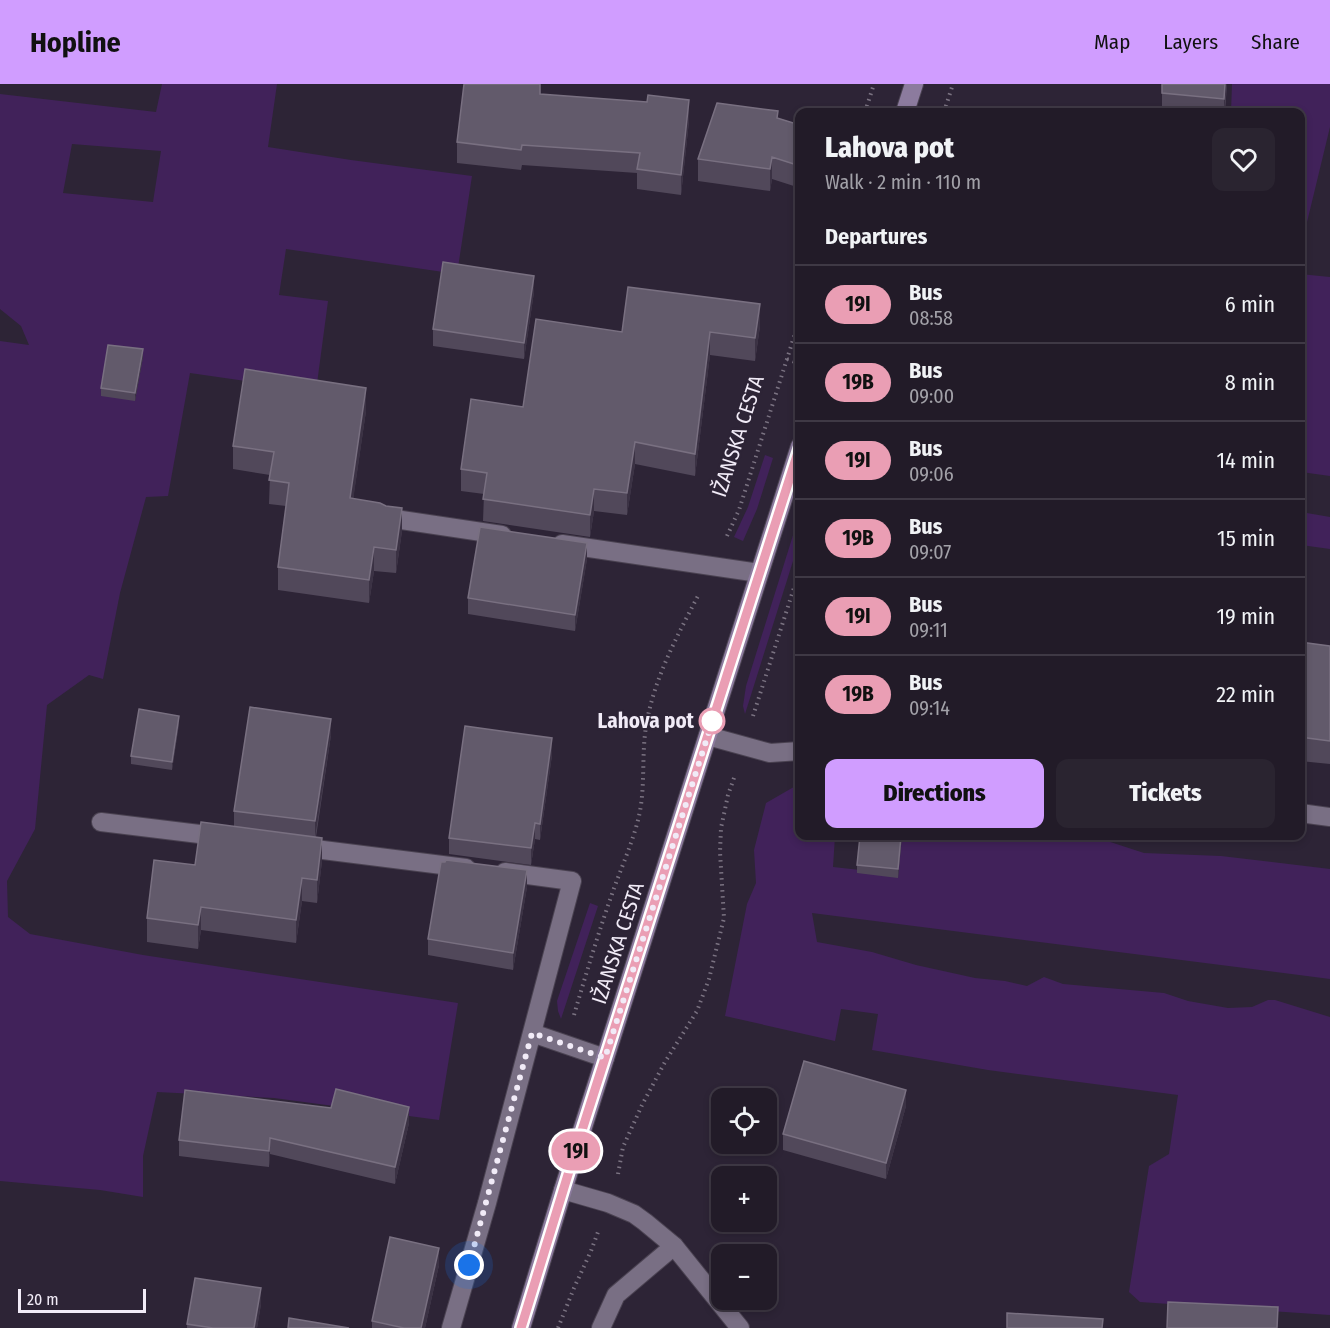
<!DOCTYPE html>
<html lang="en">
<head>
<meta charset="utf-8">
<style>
	:root { --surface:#221b28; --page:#2a2430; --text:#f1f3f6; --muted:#a2a1a8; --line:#3f3945; --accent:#d09dff }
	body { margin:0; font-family:"Fira Sans Condensed",sans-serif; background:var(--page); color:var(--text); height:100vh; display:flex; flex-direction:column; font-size:22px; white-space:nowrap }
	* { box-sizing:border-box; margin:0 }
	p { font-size:20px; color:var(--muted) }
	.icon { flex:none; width:33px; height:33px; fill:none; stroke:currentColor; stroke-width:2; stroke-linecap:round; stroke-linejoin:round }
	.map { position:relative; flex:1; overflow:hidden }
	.drawer { position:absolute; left:795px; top:24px; width:510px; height:732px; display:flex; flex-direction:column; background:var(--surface); border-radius:12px; box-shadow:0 3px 9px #0003,0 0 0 2px var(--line) }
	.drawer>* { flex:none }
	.badge { padding:0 12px; border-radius:20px; font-size:21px; line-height:39px }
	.tools { position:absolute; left:711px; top:1004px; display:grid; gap:12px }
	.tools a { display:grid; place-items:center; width:66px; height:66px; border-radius:12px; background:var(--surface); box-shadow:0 3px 9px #0003,0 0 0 2px var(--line); font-size:30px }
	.scale { position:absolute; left:18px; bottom:15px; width:128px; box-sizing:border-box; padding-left:6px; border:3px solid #f1ebf7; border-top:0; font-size:16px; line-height:21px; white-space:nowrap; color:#f1ebf7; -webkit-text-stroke:4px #2d2436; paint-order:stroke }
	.you { position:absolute; width:30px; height:30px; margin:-15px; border:4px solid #fff; border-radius:50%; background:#1a73e8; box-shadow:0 0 0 9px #1a73e833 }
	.map>.badge { position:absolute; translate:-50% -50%; box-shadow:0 0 0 3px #fff }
	h2 { padding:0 30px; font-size:22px; line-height:54px }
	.round { display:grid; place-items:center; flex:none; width:63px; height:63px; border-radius:12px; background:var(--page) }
	.headline { display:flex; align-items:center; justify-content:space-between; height:102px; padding:0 30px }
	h1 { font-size:28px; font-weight:800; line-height:45px }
	.cta { display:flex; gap:12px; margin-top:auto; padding:12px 30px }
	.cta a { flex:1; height:69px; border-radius:12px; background:var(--accent); color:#111; font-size:24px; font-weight:800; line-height:69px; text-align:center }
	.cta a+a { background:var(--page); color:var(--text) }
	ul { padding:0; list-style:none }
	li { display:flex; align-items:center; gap:18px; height:78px; padding:0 30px; border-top:2px solid var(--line) }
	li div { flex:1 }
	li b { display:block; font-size:22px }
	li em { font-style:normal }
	li .badge { min-width:66px; font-weight:700; text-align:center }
	header { display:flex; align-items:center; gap:36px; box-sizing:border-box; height:84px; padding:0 30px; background:var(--accent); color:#111 }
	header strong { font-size:28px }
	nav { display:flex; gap:33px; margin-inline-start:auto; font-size:21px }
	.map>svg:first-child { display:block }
	.green { fill:#41225a; fill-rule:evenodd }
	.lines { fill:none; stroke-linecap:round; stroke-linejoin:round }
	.lane-casing { stroke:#4a4251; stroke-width:20 }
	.street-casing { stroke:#4a4251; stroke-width:20 }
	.secondary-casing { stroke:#4a4251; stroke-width:20 }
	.path { stroke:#7b7382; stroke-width:4; stroke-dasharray:1.5 4.5; stroke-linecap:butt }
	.lane { stroke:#796f84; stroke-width:18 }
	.street { stroke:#796f84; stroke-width:18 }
	.secondary { stroke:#8c7b9e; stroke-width:18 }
	.wall { fill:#51485a }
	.shaded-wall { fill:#3b3244 }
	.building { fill:#625a6b; stroke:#797081; stroke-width:1.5 }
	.line-casing { stroke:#fff; stroke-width:14 }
	.line { stroke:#ea9eb4; stroke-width:9 }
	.walk { stroke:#f1ebf7; stroke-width:6; stroke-dasharray:0 10.8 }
	.stop-dot { fill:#fff; stroke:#ea9eb4; stroke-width:3 }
	.labels { text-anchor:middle; stroke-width:4.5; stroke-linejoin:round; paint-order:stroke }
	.street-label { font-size:21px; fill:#f1ebf7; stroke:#2d2436 }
	.stop-label { font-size:21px; font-weight:bold; fill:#f1ebf7; stroke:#2d2436; text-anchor:end }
</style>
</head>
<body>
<header>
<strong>Hopline</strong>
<nav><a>Map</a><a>Layers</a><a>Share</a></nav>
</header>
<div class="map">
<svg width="1330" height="1244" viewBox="0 0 1330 1244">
	<rect width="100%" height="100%" fill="#2d2436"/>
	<!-- green -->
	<path class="green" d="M 162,0 L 277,0 L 268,63 L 351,76 L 472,92 L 457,190 L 286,165 L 279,211 L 328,217 L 316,307 L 190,289 L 168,412 L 146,413 L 120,509 L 103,595 L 89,591 L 47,621 L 35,745 L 7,797 L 8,833 L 30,850 L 143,871 L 458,919 L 439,1036 L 274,1014 L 157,1008 L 143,1072 L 143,1113 L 100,1106 L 0,1097 L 0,257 L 29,261 L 21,242 L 0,225 L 0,10 L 156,28 ZM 72,60 L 161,67 L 153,118 L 63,109 Z
		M 1232,0 L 1330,0 L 1330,43 L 1301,163 L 1300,28 L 1231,28 Z
		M 1300,190 L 1330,193 L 1330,392 L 1301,388 Z
		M 765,371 L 773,374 L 757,425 L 743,457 L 734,453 L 748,423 Z
		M 1301,428 L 1330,433 L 1330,465 L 1301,461 Z
		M 799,432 L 799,458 L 745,630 L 743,622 L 746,602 Z
		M 799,700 L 800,752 L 835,752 L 833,783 L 878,788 L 878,752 L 1092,752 L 1144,769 L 1221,772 L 1330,785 L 1330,895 L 812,829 L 817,858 L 872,868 L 916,881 L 975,894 L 1005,897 L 1027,902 L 1044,893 L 1063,900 L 1164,909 L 1188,917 L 1228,924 L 1252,923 L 1268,916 L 1275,916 L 1330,933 L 1330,1231 L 1140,1218 L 1129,1208 L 1149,1082 L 1169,1070 L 1178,1011 L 988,986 L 872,966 L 878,930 L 841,925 L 835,957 L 725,932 L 747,820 L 756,799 L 754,766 L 766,719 Z
		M 590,819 L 598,822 L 561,935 L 558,927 L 557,917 Z"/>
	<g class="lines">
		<defs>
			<path id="lane" d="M 388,434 L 502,451
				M 562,460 L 759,489
				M 708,652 L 770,669 L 800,667
				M 1300,729 L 1330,733
				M 101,738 L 224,753
				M 299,763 L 466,784
				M 532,949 L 605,974
				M 451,1244 L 487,1119 L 572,797 L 505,788
				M 601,1244 L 616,1211 L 674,1162"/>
			<path id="street" d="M 563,1106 L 608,1119 L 634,1130 L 645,1138 L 674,1162 L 740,1244"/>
			<path id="secondary" d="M 905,28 L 914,0
				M 521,1244 L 563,1106 L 800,362"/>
		</defs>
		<!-- lane casing -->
		<use href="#lane" class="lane-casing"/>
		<!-- street casing -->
		<use href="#street" class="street-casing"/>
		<!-- secondary casing -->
		<use href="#secondary" class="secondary-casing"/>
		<!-- path -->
		<path class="path" d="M 865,28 L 874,0
			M 944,28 L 953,0
			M 787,275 L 800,280
			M 727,452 L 739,426 L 800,234
			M 753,632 L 800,485
			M 574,931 C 586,890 598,850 612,810 C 621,784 633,758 639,732 C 645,705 642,677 645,650 C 651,600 676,554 699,510
			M 618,1090 L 623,1063 L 642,1021 L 665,978 L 697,927 L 709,895 L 724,834 L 720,768 L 721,744 L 728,711 L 735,691
			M 558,1244 L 574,1204 L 591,1167 L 598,1148"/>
		<!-- lane -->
		<use href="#lane" class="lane"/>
		<!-- street -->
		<use href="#street" class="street"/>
		<!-- secondary -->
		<use href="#secondary" class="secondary"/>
	</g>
	<!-- wall -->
	<path class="wall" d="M 1227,0 L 1225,28 L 1162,28 L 1162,9 Z
		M 541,10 L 689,37 L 681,111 L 637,105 L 637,89 L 522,81 L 521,86 L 457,79 L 457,58 Z
		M 778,34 L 800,41 L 800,104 L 772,95 L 770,107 L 698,97 L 698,75 Z
		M 534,208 L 524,275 L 433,262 L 433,245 Z
		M 760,242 L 755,277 L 710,271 L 695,392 L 635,380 L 627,431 L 594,427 L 590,453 L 483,437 L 484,410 L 461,407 L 461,385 L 523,323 L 622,248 Z
		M 143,273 L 135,317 L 101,312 L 101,304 Z
		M 366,327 L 353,415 L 402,447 L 396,489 L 374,487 L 369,519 L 278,506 L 278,483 L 286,422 L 269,420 L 270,391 L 233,385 L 233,362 Z
		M 587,475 L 575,547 L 468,530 L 468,514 Z
		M 1300,558 L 1330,562 L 1330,680 L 1300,677 Z
		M 179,640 L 172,686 L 131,680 L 131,672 Z
		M 331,651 L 316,753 L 322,777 L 317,819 L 302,817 L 296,859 L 201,846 L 198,865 L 147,858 L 147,834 L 195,781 L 234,743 L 234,727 Z
		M 552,671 L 540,756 L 535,755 L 531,781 L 449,770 L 449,754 Z
		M 902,752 L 898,794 L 857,789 L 857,781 Z
		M 527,803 L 513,886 L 428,871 L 428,855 Z
		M 906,1022 L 886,1095 L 783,1066 L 783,1050 Z
		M 409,1039 L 395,1100 L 270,1070 L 269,1083 L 179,1072 L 179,1056 Z
		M 439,1181 L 425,1244 L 372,1244 L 372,1237 Z
		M 261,1220 L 257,1244 L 187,1244 L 187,1240 Z"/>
	<!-- shaded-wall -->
	<path class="shaded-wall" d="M 1225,0 L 1227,0 L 1224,28 L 1224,15 Z
		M 689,16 L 689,37 L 681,111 L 681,91 Z
		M 772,73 L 772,95 L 770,107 L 770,85 Z
		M 534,192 L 534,208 L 524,275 L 524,259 Z
		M 760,220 L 760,242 L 755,277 L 755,254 Z
		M 710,248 L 710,271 L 695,392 L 695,370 Z
		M 143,265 L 143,273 L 135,317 L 135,309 Z
		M 366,304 L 366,327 L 350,438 L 350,414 Z
		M 635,358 L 635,380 L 627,431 L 627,409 Z
		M 594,405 L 594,427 L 590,453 L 590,431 Z
		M 402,424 L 402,447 L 396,489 L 396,466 Z
		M 587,459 L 587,475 L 575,547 L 575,531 Z
		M 374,463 L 374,487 L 369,519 L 369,496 Z
		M 179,632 L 179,640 L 172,686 L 172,678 Z
		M 331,635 L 331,651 L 315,754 L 315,737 Z
		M 552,654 L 552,671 L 540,756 L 540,740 Z
		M 535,739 L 535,755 L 531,781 L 531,764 Z
		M 901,752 L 902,752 L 898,794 L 898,785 Z
		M 322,754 L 322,777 L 317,819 L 317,796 Z
		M 527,786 L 527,803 L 513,886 L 513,869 Z
		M 302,794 L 302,817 L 296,859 L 296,836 Z
		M 201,823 L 201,846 L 198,865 L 198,841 Z
		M 906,1006 L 906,1022 L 886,1095 L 886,1079 Z
		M 409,1023 L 409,1039 L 395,1100 L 395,1083 Z
		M 270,1054 L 270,1070 L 269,1083 L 269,1067 Z
		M 439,1164 L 439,1181 L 425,1244 L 421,1244 Z
		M 261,1204 L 261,1220 L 257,1244 L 254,1244 Z"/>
	<!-- building -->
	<path class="building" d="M 464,0 L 540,0 L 540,10 L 647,18 L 648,11 L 689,16 L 681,91 L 637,85 L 640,69 L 522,61 L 521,66 L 457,58 Z
		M 1162,0 L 1225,0 L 1224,15 L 1162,9 Z
		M 717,19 L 778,27 L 777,34 L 800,41 L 800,82 L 772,73 L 770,85 L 698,75 Z
		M 443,178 L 534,192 L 524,259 L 433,245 Z
		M 628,203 L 760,220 L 755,254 L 710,248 L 695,370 L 635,358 L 627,409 L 594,405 L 590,431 L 483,415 L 487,389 L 461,385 L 471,315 L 523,323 L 536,235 L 622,248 Z
		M 108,261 L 143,265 L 135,309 L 101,304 Z
		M 245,285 L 366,304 L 350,414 L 380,419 L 386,422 L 402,424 L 396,466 L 374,463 L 369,496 L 278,483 L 289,399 L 269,396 L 274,368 L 233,362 Z
		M 480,443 L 587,459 L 575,531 L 468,514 Z
		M 1300,558 L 1330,562 L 1330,657 L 1300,653 Z
		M 250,623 L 331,635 L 315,737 L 234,727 Z
		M 139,625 L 179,632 L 172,678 L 131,672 Z
		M 465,642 L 552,654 L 540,740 L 535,739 L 531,764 L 449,754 Z
		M 201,738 L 322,754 L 317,796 L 302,794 L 296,836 L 201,823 L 198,841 L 147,834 L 154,776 L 195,781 Z
		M 860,752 L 901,752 L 898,785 L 857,781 Z
		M 446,776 L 527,786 L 513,869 L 428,855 L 441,778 L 445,778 Z
		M 804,977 L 906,1006 L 886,1079 L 783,1050 Z
		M 336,1005 L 409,1023 L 395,1083 L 270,1054 L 269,1067 L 179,1056 L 185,1006 L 331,1024 Z
		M 390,1153 L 439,1164 L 421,1244 L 404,1244 L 372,1237 Z
		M 195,1194 L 261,1204 L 254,1244 L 213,1244 L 187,1240 Z
		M 1168,1218 L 1278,1223 L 1277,1244 L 1167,1244 Z
		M 1007,1229 L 1103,1235 L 1102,1244 L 1007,1244 Z
		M 289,1234 L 349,1244 L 288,1244 Z"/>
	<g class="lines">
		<defs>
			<path id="line" d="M 521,1244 L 570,1084 L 800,362"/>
		</defs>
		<!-- line casing -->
		<use href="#line" class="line-casing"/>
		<!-- line -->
		<use href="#line" class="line"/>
		<!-- walk -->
		<path class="walk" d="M 469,1181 L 532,949 L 605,974 L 714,632 L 712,637"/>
	</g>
	<!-- markers -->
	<circle class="stop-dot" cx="712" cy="637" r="12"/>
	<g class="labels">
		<!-- street labels -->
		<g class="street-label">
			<text transform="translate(738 352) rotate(-72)" y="7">IŽANSKA CESTA</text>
			<text transform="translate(618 859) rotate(-72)" y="7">IŽANSKA CESTA</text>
		</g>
		<!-- stop labels -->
		<g class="stop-label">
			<text x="694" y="644">Lahova pot</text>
		</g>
	</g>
</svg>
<div class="tools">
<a><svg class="icon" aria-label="locate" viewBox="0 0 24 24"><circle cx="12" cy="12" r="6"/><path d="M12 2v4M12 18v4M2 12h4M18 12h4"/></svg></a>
<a>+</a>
<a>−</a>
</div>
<div class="scale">20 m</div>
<div class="you" style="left:469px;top:1181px"></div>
<b class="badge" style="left:576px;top:1067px;background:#ea9eb4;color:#111">19I</b>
<section class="drawer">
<div class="headline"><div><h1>Lahova pot</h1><p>Walk · 2 min · 110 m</p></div><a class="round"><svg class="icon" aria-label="heart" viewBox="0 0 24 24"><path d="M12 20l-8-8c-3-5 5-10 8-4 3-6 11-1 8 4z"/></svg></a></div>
<h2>Departures</h2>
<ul>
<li><span class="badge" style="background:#ea9eb4;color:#111">19I</span><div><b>Bus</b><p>08:58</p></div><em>6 min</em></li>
<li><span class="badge" style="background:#ea9eb4;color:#111">19B</span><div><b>Bus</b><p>09:00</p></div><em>8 min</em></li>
<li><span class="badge" style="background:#ea9eb4;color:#111">19I</span><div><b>Bus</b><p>09:06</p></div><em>14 min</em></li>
<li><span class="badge" style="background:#ea9eb4;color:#111">19B</span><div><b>Bus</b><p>09:07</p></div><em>15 min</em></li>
<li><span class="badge" style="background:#ea9eb4;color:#111">19I</span><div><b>Bus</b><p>09:11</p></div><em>19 min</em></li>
<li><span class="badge" style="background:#ea9eb4;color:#111">19B</span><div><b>Bus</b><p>09:14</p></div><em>22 min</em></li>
</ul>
<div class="cta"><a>Directions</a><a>Tickets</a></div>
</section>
</div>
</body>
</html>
